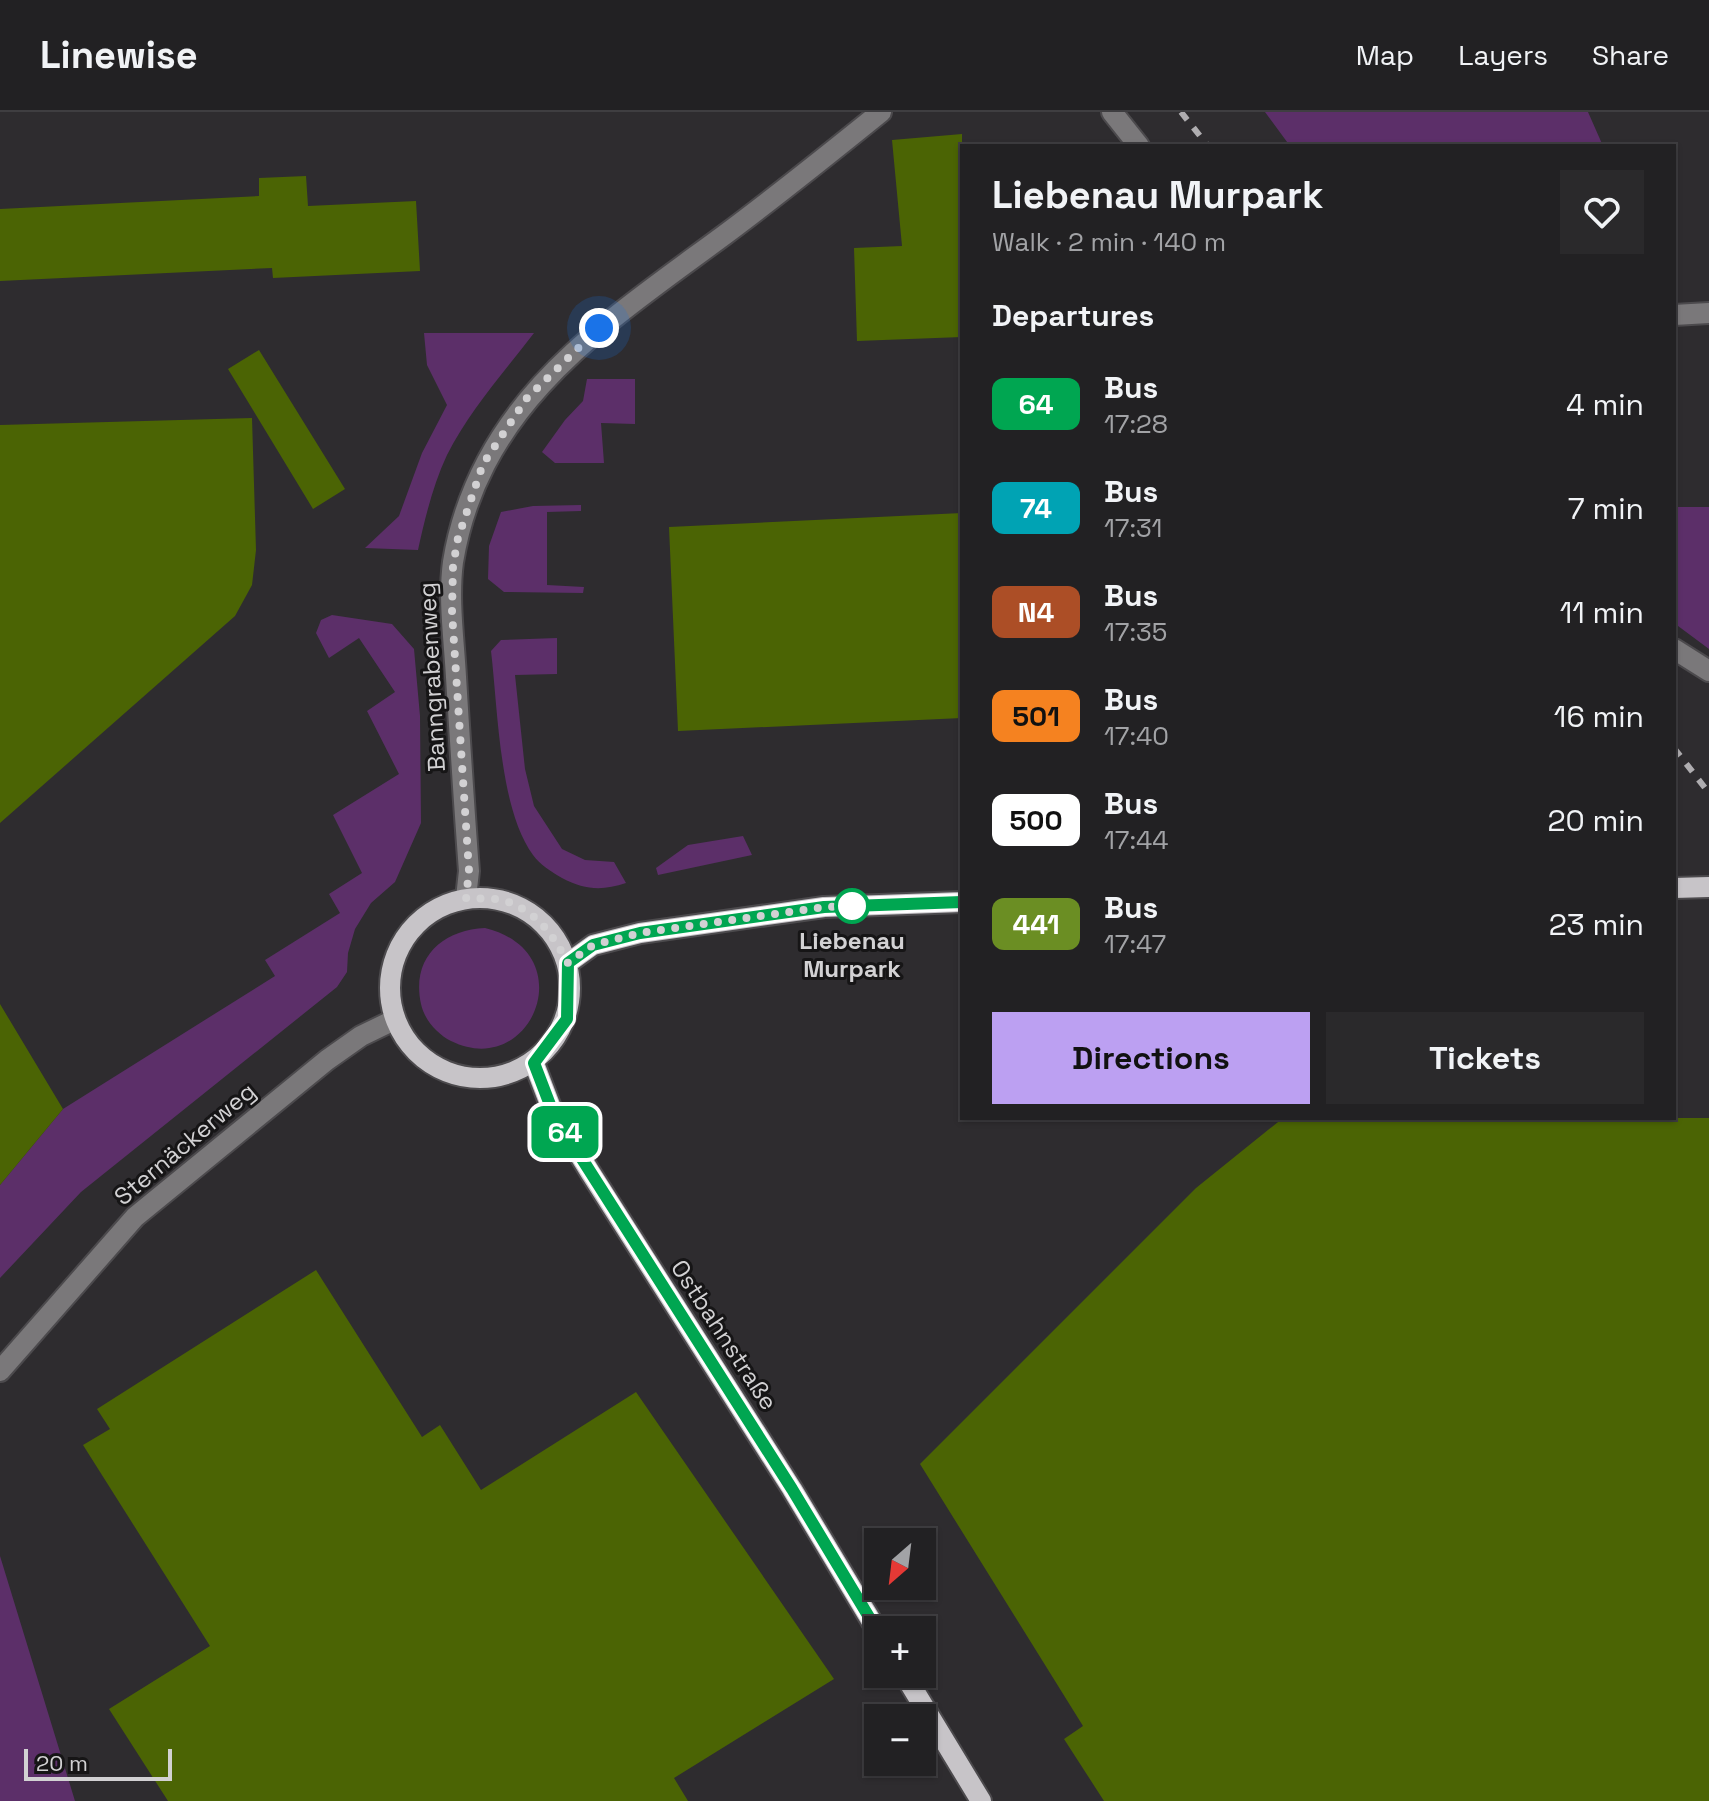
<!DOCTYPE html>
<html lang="en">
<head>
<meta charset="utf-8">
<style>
	:root { --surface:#222123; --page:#2a292b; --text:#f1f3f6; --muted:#a2a3a6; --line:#3f3e41; --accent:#bca0f2 }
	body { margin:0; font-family:"Space Grotesk",sans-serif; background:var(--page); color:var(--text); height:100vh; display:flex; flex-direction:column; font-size:30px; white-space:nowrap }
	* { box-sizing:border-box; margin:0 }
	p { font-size:26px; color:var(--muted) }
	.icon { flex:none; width:44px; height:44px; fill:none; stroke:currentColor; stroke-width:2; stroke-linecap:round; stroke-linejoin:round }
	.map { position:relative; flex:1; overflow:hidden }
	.side { position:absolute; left:960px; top:32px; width:716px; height:976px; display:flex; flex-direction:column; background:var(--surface); border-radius:0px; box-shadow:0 2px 6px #0004,0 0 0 2px var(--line) }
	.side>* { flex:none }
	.badge { padding:0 16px; border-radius:12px; font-size:28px; line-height:52px }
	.needle { width:52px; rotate:208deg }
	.controls { position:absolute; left:864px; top:1416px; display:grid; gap:16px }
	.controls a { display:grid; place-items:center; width:72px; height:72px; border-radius:0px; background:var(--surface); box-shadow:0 2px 6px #0004,0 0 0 2px var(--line); font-size:40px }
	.scale { position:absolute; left:24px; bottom:20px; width:148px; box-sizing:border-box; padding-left:8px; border:4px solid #d2d1d3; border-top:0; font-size:22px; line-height:28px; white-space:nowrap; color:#d2d1d3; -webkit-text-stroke:6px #161516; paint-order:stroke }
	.you { position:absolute; width:40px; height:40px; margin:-20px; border:6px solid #fff; border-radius:50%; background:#1a73e8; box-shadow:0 0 0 12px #1a73e833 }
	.map>.badge { position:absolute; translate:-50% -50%; box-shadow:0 0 0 4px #fff }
	h2 { padding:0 32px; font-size:30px; line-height:72px }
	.round { display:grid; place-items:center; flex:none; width:84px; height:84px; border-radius:0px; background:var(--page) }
	.headline { display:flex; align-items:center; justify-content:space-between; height:136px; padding:0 32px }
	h1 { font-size:38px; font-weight:700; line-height:60px }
	.action { display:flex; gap:16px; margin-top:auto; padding:16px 32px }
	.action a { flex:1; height:92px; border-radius:0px; background:var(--accent); color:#111; font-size:32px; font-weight:700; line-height:92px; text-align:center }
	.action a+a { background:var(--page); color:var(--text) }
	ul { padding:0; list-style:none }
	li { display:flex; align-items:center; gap:24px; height:104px; padding:0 32px }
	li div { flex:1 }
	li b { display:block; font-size:30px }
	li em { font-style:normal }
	li .badge { min-width:88px; font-weight:700; text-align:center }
	header { display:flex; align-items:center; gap:48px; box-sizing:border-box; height:112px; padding:0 40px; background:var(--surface); border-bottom:2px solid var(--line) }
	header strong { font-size:38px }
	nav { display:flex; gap:44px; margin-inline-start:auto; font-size:28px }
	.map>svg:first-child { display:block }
	.green { fill:#5c2f69 }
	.building { fill:#4b6404 }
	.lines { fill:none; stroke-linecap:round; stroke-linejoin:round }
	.minor-casing { stroke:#4c4a4d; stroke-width:24 }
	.major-casing { stroke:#4c4a4d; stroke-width:24 }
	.minor { stroke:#7a787a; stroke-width:20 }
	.major { stroke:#c7c4c8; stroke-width:20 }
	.rail { stroke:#afadb0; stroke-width:6; stroke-dasharray:10 10; stroke-linecap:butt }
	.line-casing { stroke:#fff; stroke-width:18 }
	.line { stroke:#00a651; stroke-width:12 }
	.walk { stroke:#d2d1d3; stroke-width:8; stroke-dasharray:0 14.4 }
	.stop-dot { fill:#fff; stroke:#00a651; stroke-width:4 }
	.labels { text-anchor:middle; stroke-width:6; stroke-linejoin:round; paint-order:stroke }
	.street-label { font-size:24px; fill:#d2d1d3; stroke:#161516 }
	.stop-label { font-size:24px; font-weight:bold; fill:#d2d1d3; stroke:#161516 }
</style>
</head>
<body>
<header>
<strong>Linewise</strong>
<nav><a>Map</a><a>Layers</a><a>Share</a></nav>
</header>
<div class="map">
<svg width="1709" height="1689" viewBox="0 0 1709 1689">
	<rect width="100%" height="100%" fill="#2e2c2f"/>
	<!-- green -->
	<path class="green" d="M 1265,0 L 1588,0 L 1603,34 L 1290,34 Z
		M 424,221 L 534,221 C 504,260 469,299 447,343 C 433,373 425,406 418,438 L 365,436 L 399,404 L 422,341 L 447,293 L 427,253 Z
		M 587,267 L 635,267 L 635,312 L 601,311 L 604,351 L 555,351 L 542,340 L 565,308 L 583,289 Z
		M 581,393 L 581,399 L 547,400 L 547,473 L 584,475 L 583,481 L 504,480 L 488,467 L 489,434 L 501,400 L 533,394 Z
		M 1674,395 L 1709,395 L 1709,537 L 1674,511 Z
		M 332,503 L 392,512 L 414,537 L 420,604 L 421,711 L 395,770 L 371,791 L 355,817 L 348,841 L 347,860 L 337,875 L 81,1080 L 0,1166 L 0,1073 L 63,997 L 275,864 L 265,848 L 340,801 L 329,782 L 362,761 L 333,703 L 399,662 L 367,599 L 395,580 L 359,526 L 329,546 L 316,521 L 321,508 Z
		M 557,526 L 557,562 L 515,563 L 525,657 L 534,694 L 562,737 L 585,748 L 614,750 L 626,771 C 602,779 585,778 562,766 C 552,760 539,752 533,743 C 499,696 498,597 491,539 L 501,528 Z
		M 743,724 L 752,743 L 658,763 L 656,756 L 688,733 Z
		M 485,816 C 584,840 532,969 451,929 C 437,922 424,907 421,892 C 411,846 442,818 485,816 Z
		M 0,1444 L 75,1689 L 0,1689 Z"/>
	<!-- building -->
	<path class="building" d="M 962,22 L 962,225 L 857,229 L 854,136 L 902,134 L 892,28 Z
		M 306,64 L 308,94 L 416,89 L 420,159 L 273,166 L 272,156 L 0,169 L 0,97 L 259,84 L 259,66 Z
		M 259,238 L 345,377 L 313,397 L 228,257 Z
		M 252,306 L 256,438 L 252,473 L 235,504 L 0,711 L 0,313 Z
		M 962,401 L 962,606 L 678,619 L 669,415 Z
		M 0,892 L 63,997 L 0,1073 Z
		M 1283,1006 L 1709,1006 L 1709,1689 L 1104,1689 L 1064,1627 L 1083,1614 L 920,1352 L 1196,1076 Z
		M 316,1158 L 422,1325 L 440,1313 L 481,1378 L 636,1280 L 834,1567 L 674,1666 L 688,1689 L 168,1689 L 109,1597 L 210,1534 L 83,1333 L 110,1317 L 97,1297 Z"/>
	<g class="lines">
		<defs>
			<path id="minor" d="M 1112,0 L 1139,34
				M 1674,203 L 1709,201
				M 1674,537 L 1709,559
				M 466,786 L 469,759 C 464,694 460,630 456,565 C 454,528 448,487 453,450 C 479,291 604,212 723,124 C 777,84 829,42 881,0
				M 0,1259 L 135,1105 L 327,948 L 361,924 L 394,908"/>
			<path id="major" d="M 1674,776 L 1709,775
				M390 876a90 90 0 1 1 180 0a90 90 0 1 1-180 0Z
				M 568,851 L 593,833 L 640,821 L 824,795 L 962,790
				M 534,951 L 552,998 L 590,1060 L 792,1377 L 878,1520
				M 904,1562 L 981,1689"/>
		</defs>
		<!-- minor casing -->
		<use href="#minor" class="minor-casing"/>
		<!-- major casing -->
		<use href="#major" class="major-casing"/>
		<!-- minor -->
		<use href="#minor" class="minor"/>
		<!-- major -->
		<use href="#major" class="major"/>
		<!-- rail -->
		<path class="rail" d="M 1181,0 L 1208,34
			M 1674,636 L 1709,681"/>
	</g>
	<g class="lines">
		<defs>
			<path id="line" d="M 878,1520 L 792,1377 L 577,1039 L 552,998 L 534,951 L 567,907 L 568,851 L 593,833 L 640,821 L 824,795 L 962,790"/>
		</defs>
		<!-- line casing -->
		<use href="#line" class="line-casing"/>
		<!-- line -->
		<use href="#line" class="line"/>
		<!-- walk -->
		<path class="walk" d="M 599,216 L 527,286 L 483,352 L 458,426 L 453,454 L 452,500 L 469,759 L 466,786 C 479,787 499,785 511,791 C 541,804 553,824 568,851 L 593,833 L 640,821 L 824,795 L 852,794"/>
	</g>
	<!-- markers -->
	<circle class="stop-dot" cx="852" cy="794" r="16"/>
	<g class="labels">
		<!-- street labels -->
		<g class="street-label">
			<text transform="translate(432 565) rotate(-93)" y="8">Banngrabenweg</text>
			<text transform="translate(185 1032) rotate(-40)" y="8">Sternäckerweg</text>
			<text transform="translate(724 1223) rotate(57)" y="8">Ostbahnstraße</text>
		</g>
		<!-- stop labels -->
		<g class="stop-label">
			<text x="852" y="837">Liebenau<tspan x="852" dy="28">Murpark</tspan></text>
		</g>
	</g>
</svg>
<div class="controls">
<a><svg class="needle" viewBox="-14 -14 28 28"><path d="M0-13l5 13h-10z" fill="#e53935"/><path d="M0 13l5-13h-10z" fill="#a2a3a6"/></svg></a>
<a>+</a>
<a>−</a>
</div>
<div class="scale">20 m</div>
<div class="you" style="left:599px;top:216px"></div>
<b class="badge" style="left:565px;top:1020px;background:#00a651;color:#fff">64</b>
<section class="side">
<div class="headline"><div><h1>Liebenau Murpark</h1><p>Walk · 2 min · 140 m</p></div><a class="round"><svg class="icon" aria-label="heart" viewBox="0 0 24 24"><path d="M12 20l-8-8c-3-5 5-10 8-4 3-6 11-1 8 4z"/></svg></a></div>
<h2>Departures</h2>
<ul>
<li><span class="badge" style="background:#00a651;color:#fff">64</span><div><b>Bus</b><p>17:28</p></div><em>4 min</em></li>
<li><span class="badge" style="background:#00a3b4;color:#fff">74</span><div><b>Bus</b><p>17:31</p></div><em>7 min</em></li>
<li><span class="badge" style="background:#ac4e26;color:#fff">N4</span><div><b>Bus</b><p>17:35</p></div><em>11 min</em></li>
<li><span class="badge" style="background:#f58220;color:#111">501</span><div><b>Bus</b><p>17:40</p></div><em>16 min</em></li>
<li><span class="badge" style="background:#fff;color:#111">500</span><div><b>Bus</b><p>17:44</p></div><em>20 min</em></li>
<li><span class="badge" style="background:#6b8e23;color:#fff">441</span><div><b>Bus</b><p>17:47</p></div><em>23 min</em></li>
</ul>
<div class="action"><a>Directions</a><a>Tickets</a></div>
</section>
</div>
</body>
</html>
